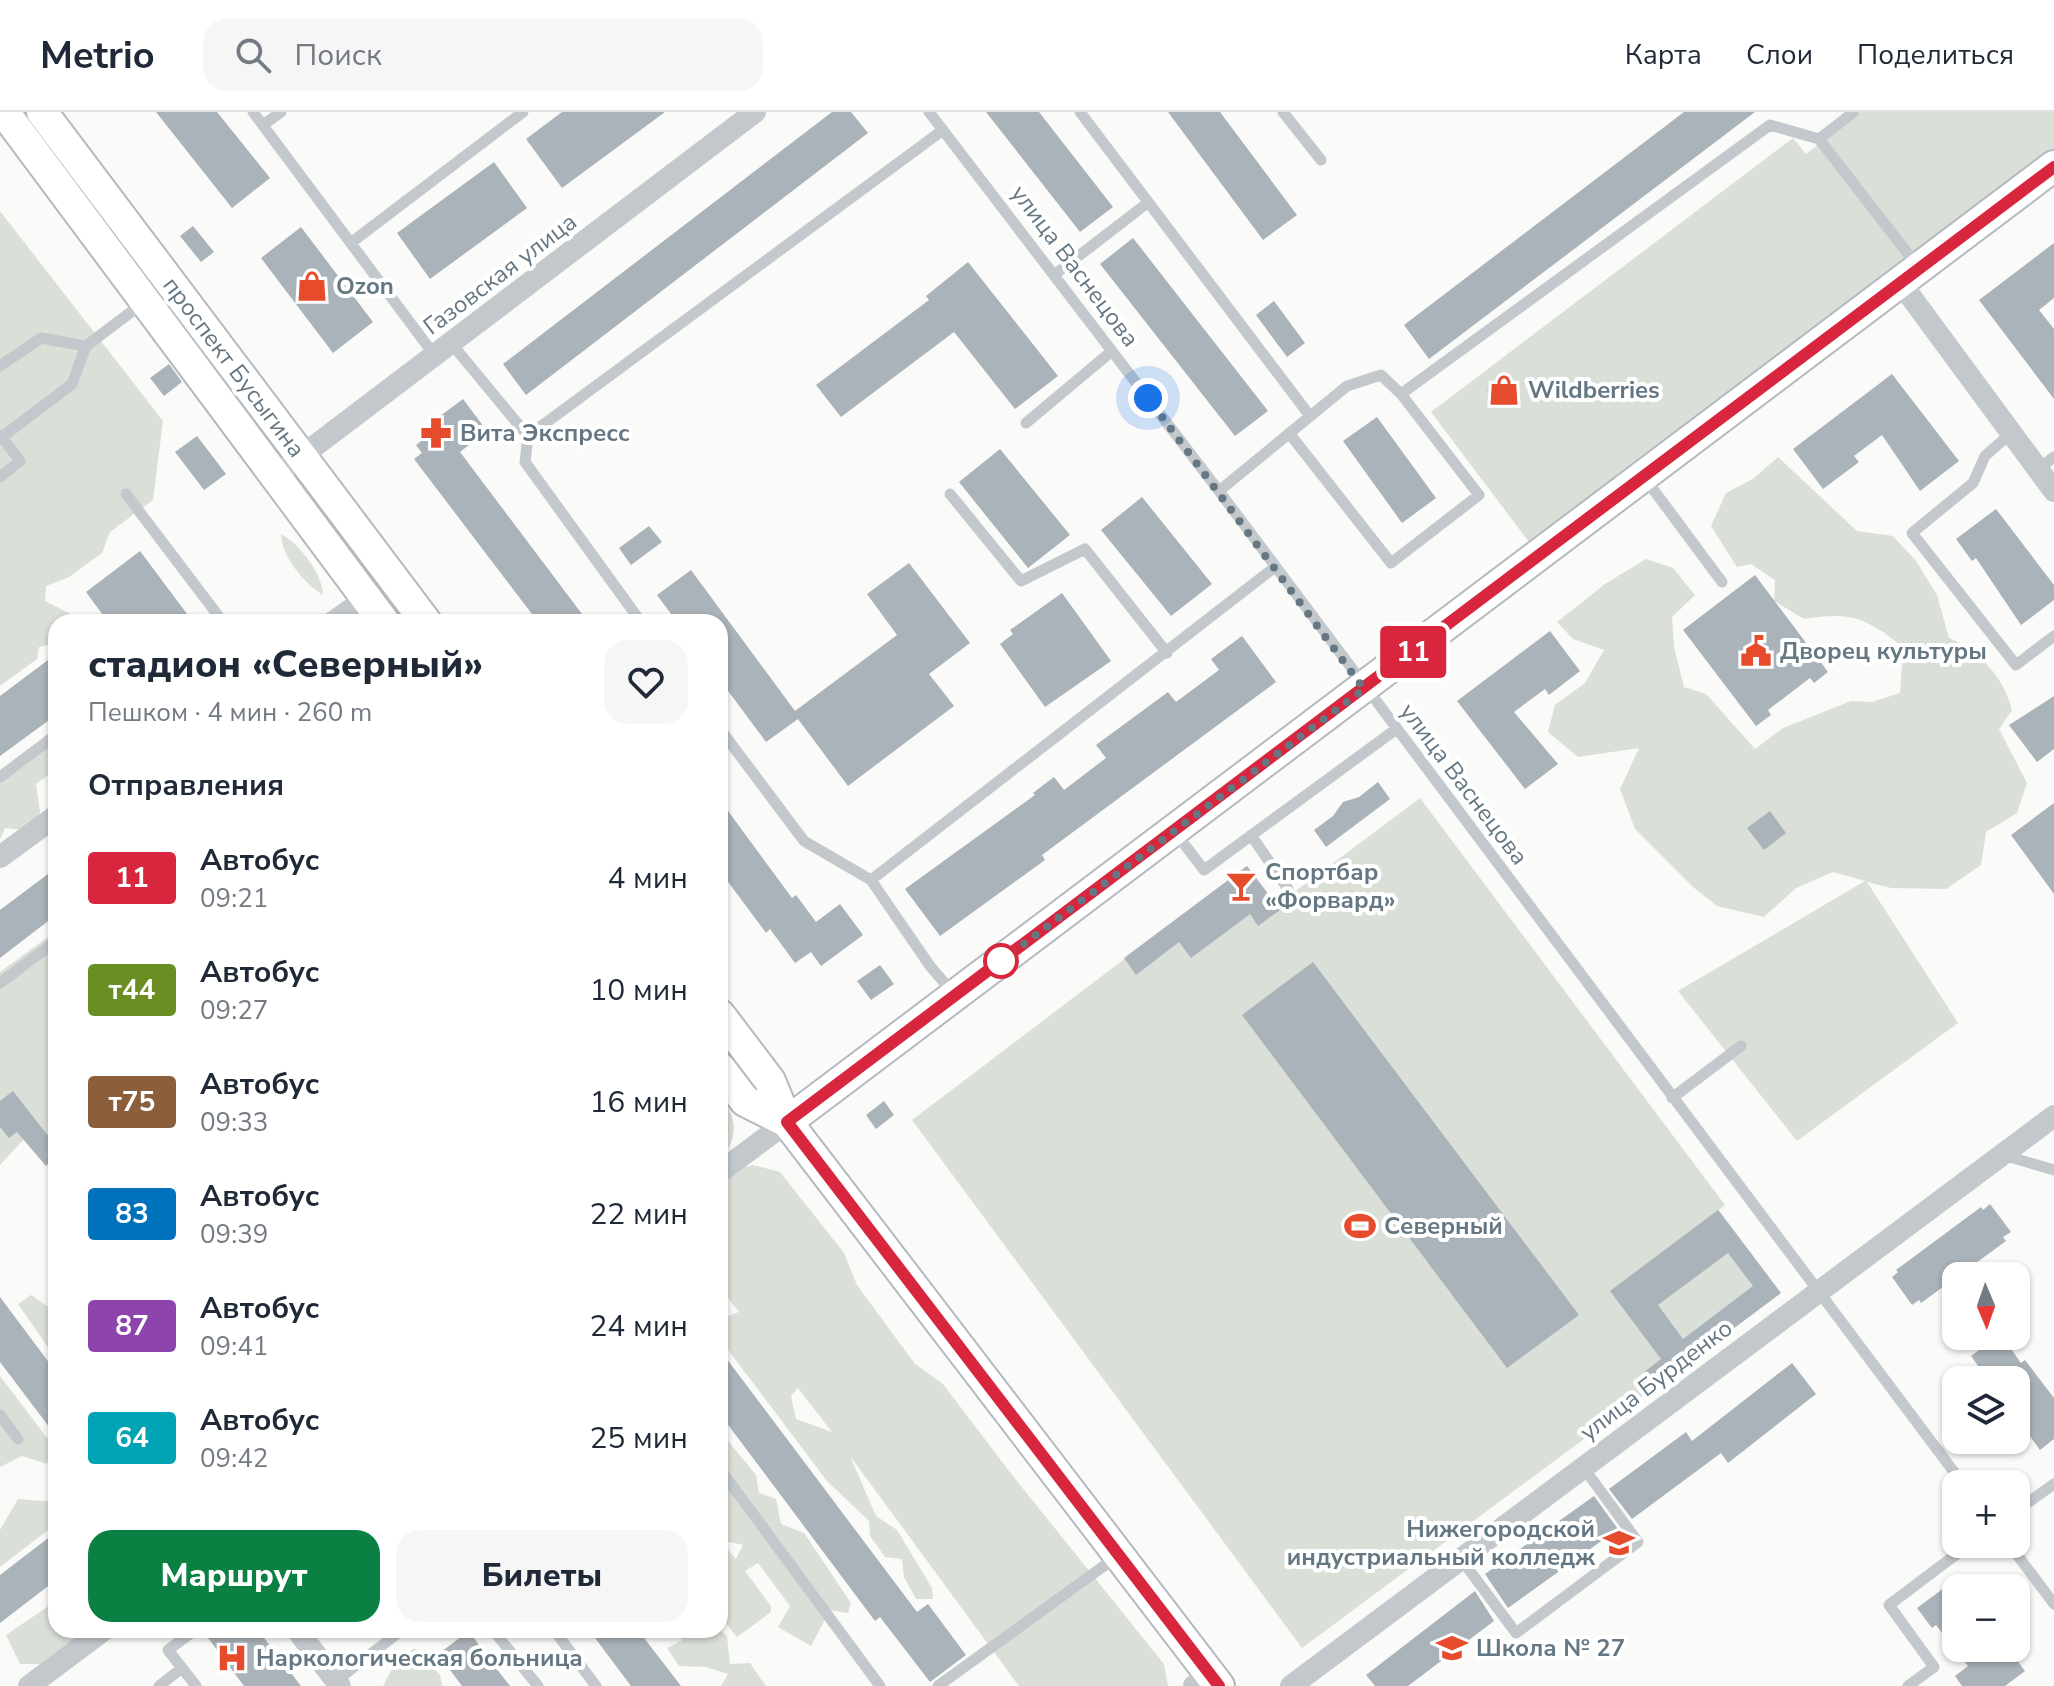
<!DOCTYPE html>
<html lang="ru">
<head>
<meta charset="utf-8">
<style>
	:root { --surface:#fff; --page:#f6f6f7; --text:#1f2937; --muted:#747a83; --line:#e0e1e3; --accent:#0b8043 }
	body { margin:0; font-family:"Nunito Sans",sans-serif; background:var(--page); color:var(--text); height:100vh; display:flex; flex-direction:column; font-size:30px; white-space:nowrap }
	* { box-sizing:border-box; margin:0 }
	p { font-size:26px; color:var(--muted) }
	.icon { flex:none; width:44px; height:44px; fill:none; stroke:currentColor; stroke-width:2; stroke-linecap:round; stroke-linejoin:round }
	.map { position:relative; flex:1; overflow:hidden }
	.side { position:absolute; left:48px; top:502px; width:680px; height:1024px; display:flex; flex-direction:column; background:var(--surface); border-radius:24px; box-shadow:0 2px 6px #0004 }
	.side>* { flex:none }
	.badge { padding:0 16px; border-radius:6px; font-size:28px; line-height:52px }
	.needle { width:52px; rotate:178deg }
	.tools { position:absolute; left:1942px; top:1150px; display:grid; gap:16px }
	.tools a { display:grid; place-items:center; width:88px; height:88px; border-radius:16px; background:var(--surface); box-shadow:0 2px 6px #0004; font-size:40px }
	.you { position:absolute; width:40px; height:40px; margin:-20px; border:6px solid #fff; border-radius:50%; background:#1a73e8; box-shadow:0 0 0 12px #1a73e833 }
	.map>.badge { position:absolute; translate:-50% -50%; box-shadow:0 0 0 4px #fff }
	h2 { padding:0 40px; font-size:30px; line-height:72px }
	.round { display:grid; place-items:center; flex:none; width:84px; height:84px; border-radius:24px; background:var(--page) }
	.headline { display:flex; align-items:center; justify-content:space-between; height:136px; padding:0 40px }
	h1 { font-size:38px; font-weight:800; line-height:60px }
	.cta { display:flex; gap:16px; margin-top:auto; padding:16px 40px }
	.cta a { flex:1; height:92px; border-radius:24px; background:var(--accent); color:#fff; font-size:32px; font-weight:800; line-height:92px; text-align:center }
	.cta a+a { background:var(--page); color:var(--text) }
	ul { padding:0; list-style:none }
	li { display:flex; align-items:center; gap:24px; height:112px; padding:0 40px }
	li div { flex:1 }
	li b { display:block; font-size:30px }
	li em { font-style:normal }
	li .badge { min-width:88px; font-weight:700; text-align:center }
	header { display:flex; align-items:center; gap:48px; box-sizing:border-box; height:112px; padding:0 40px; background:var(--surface); border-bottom:2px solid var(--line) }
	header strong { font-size:38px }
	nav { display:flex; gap:44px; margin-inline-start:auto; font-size:28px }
	.search { width:560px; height:72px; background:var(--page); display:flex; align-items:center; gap:20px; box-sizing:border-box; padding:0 28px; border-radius:24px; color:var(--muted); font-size:30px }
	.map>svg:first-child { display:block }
	.green { fill:#dadfd7; fill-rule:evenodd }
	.building { fill:#aab3b9; fill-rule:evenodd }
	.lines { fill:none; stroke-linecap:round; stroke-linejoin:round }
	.secondary-casing { stroke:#b3babf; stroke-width:34 }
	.lane { stroke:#c3c8cc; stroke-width:11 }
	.street { stroke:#c3c8cc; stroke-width:22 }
	.secondary { stroke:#fff; stroke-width:30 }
	.line-casing { stroke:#fff; stroke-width:18 }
	.line { stroke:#d7263d; stroke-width:12 }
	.walk { stroke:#647783; stroke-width:8; stroke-dasharray:0 14.4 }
	.stop-dot { fill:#fff; stroke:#d7263d; stroke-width:4 }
	.labels { text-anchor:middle; stroke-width:8; stroke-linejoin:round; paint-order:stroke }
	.street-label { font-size:24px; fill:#647783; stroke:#fff }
	.poi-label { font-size:24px; font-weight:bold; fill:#647783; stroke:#fff; text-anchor:start }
</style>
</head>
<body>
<header>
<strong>Metrio</strong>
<div class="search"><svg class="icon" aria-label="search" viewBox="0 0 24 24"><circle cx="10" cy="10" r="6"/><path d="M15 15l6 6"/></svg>Поиск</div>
<nav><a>Карта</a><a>Слои</a><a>Поделиться</a></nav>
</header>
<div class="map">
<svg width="2054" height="1574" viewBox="0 0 2054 1574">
	<rect width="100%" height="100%" fill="#fafaf8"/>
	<!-- green -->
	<path class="green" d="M 1861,0 L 2054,0 L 2054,37 L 1532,434 L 1431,300 L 1793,26 L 1806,42 Z
		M 0,99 L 163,309 L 153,388 L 110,420 L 102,441 L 69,465 L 46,474 L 45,489 L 73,503 L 73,510 L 56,510 L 56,531 L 39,535 L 37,547 L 0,574 Z
		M 1778,345 L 1857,419 L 1893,424 L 1916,449 L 1937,483 L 1949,526 C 1980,539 2004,566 2012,598 L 1999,617 L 2027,671 L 2017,701 L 1986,720 L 1981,753 L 1946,777 L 1891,776 L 1867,770 L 1958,911 L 1797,1029 L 1678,879 L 1865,769 L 1833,760 L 1796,776 L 1764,805 L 1717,794 L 1693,775 L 1635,717 L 1620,677 L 1639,636 L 1578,645 L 1548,620 L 1555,593 L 1585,571 L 1604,538 L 1573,527 L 1557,510 L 1605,472 L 1646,447 L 1673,456 L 1695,483 L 1672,505 L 1674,535 L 1684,575 L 1706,582 L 1755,637 L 1783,616 L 1851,589 L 1872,590 L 1900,581 L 1903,535 C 1867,506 1851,499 1804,507 L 1774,489 L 1775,468 L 1751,452 L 1737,455 L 1711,414 L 1726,381 L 1753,367 Z
		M 281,422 C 299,431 323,463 323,483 C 305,472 281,444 281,422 Z
		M 56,630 L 56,664 L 51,661 L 36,672 L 40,700 L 31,719 L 5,716 L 0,727 L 0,663 L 14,660 Z
		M 1420,686 L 1725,1093 L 1719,1098 L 1781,1181 L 1302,1536 L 912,1008 L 1247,754 L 1277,793 Z
		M 56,819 L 56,1037 L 26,1025 L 0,1053 L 0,860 Z
		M 720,982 C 736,1007 741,1022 720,1047 Z
		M 753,1053 L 780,1060 L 844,1141 L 857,1173 L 915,1252 L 943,1272 L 1012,1363 L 1164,1552 L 1168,1574 L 1019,1574 L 850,1344 L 876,1404 L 897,1418 L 932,1476 L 933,1487 L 916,1487 L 904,1465 L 902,1447 L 885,1445 L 870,1424 L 869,1409 L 827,1369 L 720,1227 L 720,1198 L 725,1205 L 739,1200 L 720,1176 L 720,1071 L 741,1056 ZM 798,1276 L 832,1320 L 796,1307 L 791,1284 Z
		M 31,1183 L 56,1200 L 56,1247 L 18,1192 Z
		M 0,1264 L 51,1331 L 47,1352 L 22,1344 L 0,1355 Z
		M 720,1319 L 756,1363 L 759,1381 L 776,1387 L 781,1412 L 804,1421 L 851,1491 L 848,1501 L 830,1498 L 811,1534 L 778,1515 L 790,1494 L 758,1451 L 745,1459 L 771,1494 L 771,1500 L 737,1525 L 720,1504 L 720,1440 L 727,1437 L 736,1447 L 743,1433 L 720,1428 Z
		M 18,1387 L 56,1390 L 56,1412 L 0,1455 L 0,1418 Z
		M 56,1489 L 56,1518 L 120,1518 L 62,1552 L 20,1552 L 6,1523 Z
		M 668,1518 L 720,1518 L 727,1524 L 730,1552 L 750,1551 L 766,1574 L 721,1574 L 728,1562 L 706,1555 L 679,1554 L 667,1536 L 683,1528 Z
		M 414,1536 L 440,1563 L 442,1574 L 383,1574 L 393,1555 Z"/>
	<!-- building -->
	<path class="building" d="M 156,0 L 217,0 L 270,66 L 232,96 Z
		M 562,0 L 665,0 L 562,76 L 526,27 Z
		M 832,0 L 851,0 L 868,21 L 526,283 L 503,252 Z
		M 986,0 L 1039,0 L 1113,95 L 1080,120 Z
		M 1168,0 L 1220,0 L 1297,103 L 1263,128 Z
		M 1684,0 L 1755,0 L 1429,247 L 1404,213 Z
		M 494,50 L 527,96 L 430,167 L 397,121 Z
		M 193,114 L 214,140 L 201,150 L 180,124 Z
		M 301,115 L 373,210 L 333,241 L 261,146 Z
		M 1133,126 L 1268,299 L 1235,324 L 1100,152 Z
		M 2054,131 L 2054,186 L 2039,198 L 2054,217 L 2054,287 L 1979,188 Z
		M 968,150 L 1058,264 L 1015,297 L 954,220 L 841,305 L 816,273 L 929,188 L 926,184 Z
		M 1274,189 L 1305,231 L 1287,245 L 1256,203 Z
		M 169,252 L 182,270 L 164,284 L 150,266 Z
		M 1892,262 L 1959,349 L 1920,379 L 1882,323 L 1854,344 L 1859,350 L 1823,377 L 1793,337 Z
		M 1506,264 L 1515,278 L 1497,291 L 1487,278 Z
		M 463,287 L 487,319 L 460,340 L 588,510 L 538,510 L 414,347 L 422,341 L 416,333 L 425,326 L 420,319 Z
		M 1377,305 L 1436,386 L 1402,411 L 1343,329 Z
		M 197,324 L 226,362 L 204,378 L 175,340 Z
		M 1000,337 L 1070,423 L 1028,456 L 959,370 Z
		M 1142,385 L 1212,472 L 1171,504 L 1101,418 Z
		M 1996,397 L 2054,473 L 2054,488 L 2021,513 L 1976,446 L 1972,449 L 1956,427 Z
		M 649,414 L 662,430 L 631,453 L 619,436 Z
		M 140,439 L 193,510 L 108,510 L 86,480 Z
		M 909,451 L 970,531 L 929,562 L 954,594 L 848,674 L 798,607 L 766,630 L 720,568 L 720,510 L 677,510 L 657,483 L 691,458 L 795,599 L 897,523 L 867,482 Z
		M 1755,463 L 1828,560 L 1814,571 L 1810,566 L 1768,598 L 1771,603 L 1756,614 L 1683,518 Z
		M 1062,481 L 1111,549 L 1045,595 L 1000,532 L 1013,522 L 1010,518 Z
		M 1550,519 L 1580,559 L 1549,583 L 1545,577 L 1514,600 L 1558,652 L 1525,677 L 1457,589 Z
		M 1242,524 L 1276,570 L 1042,743 L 1045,748 L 940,824 L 905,777 L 1035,683 L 1033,681 L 1054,665 L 1064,678 L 1106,646 L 1096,633 L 1168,580 L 1176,590 L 1219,558 L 1211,547 Z
		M 56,542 L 56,603 L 0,644 L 0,584 Z
		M 2054,584 L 2054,637 L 2037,650 L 2009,613 Z
		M 1378,670 L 1390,687 L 1326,735 L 1314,718 L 1333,704 L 1343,690 L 1359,685 Z
		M 720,688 L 792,786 L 796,783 L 816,810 L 840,792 L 863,823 L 821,854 L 811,840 L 795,851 L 770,817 L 766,821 L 720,759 Z
		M 2054,691 L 2054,782 L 2011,723 Z
		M 1770,699 L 1786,721 L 1764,738 L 1747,716 Z
		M 1247,754 L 1280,798 L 1258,814 L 1250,802 L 1191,846 L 1179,830 L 1136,863 L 1124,846 Z
		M 56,756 L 56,803 L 0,846 L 0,798 Z
		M 1313,850 L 1579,1203 L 1507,1256 L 1242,903 Z
		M 880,853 L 894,872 L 871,888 L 857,869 Z
		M 13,979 L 56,1034 L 56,1045 L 46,1054 L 17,1020 L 9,1026 L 0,1015 L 0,989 Z
		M 884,989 L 894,1003 L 876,1017 L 866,1003 Z
		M 1990,1092 L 2011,1120 L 2003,1125 L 2006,1129 L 1921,1191 L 1919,1188 L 1912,1193 L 1892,1165 L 1898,1160 L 1896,1158 L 1981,1095 L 1983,1098 Z
		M 1718,1098 L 1781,1181 L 1654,1276 L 1643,1261 L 1661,1247 L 1610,1179 ZM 1728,1141 L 1753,1174 L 1683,1227 L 1658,1193 Z
		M 0,1185 L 56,1260 L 56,1324 L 0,1250 Z
		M 1997,1225 L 2003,1233 L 2006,1230 L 2021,1251 L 2025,1248 L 2054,1286 L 2054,1327 L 2040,1338 L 2016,1305 L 2016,1268 L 1988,1268 L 1971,1244 Z
		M 720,1238 L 917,1500 L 928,1492 L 966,1543 L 930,1570 L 880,1505 L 875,1509 L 720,1302 Z
		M 1792,1251 L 1816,1282 L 1728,1351 L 1721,1341 L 1632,1407 L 1609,1377 L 1686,1320 L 1692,1329 Z
		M 1594,1384 L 1618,1417 L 1508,1496 L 1485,1462 Z
		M 56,1420 L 56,1468 L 0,1511 L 0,1463 Z
		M 1956,1467 L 1956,1536 L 2008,1536 L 2025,1559 L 2005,1574 L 1962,1574 L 1955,1564 L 1968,1554 L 1936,1513 L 1932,1516 L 1917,1496 Z
		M 1475,1479 L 1494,1509 L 1408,1574 L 1375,1574 L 1366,1563 Z
		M 218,1518 L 258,1518 L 301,1574 L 244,1574 L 208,1526 Z
		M 589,1518 L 638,1518 L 681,1574 L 631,1574 Z
		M 469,1519 L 489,1547 L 510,1574 L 462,1574 L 438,1542 Z"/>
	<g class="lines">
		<defs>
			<path id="secondary" d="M 4,0 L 384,510
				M 42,0 L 426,510
				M 720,903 L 770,969 L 787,1010 L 1219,1574
				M 720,956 L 745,989 L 787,1010
				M 787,1010 L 2054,54"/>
		</defs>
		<!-- secondary casing -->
		<use href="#secondary" class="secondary-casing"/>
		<!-- lane -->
		<path class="lane" d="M 253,0 L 435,244
			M 929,0 L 1219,379 L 1963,1372
			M 1080,0 L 1310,304
			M 1283,0 L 1321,48
			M 263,13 L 281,0
			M 1819,27 L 1854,0
			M 352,130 L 523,0
			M 1054,163 L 1146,92
			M 451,231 L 528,324 L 525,350 L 641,510
			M 0,254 L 41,226 L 86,234
			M 1026,311 L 1112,239
			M 1289,321 L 1391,451 L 1479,383 L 1401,282
			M 2011,321 L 1985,344 L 1973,371 L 1912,421 L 2016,553 L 2054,524
			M 0,323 L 2,325 L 72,272 L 86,234 L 143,191
			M 528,324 L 943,18
			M 2038,357 L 2054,345
			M 0,365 L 20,349 L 2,325
			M 1644,365 L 1722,470
			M 1219,379 L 1347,274 L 1381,263 L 1401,282 L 1770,13 L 1819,27 L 1919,156
			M 126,382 L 223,510
			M 950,382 L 1021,469 L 1085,437 L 1167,541
			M 720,617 L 804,729 L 871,768 L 930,854 L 954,882
			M 0,665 L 56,623
			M 1175,720 L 1204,758 L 1395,618
			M 1251,723 L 1288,777
			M 871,768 L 1275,455
			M 0,871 L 56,829
			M 1672,986 L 1741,934
			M 2003,1043 L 2054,1058
			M 0,1303 L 18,1327
			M 720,1357 L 880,1574
			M 2016,1399 L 2054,1372
			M 2009,1432 L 2054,1492
			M 1461,1447 L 1516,1521 L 1638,1430 L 1583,1355
			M 195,1518 L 168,1538 L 196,1574
			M 493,1518 L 538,1574
			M 554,1518 L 596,1574
			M 336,1569 L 402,1518
			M 159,1574 L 182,1556
			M 938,1574 L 1119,1443
			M 1908,1574 L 1934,1555 L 1889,1493 L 1970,1432"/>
		<!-- street -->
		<path class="street" d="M 1900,170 L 2054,379
			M 291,352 L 755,0
			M 333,510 L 366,487
			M 0,745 L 56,704
			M 720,1060 L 787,1010
			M 297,1518 L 340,1574
			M 29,1574 L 104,1518
			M 1194,1574 L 1210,1561
			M 1291,1574 L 2054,1004"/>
		<!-- secondary -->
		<use href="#secondary" class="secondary"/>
	</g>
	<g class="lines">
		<defs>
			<path id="line" d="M 1219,1574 L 787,1010 L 2054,55"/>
		</defs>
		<!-- line casing -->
		<use href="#line" class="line-casing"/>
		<!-- line -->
		<use href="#line" class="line"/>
		<!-- walk -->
		<path class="walk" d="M 1001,849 L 1364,577 L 1148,286"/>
	</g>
	<!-- icons -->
	<defs>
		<symbol id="shop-bare" viewBox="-9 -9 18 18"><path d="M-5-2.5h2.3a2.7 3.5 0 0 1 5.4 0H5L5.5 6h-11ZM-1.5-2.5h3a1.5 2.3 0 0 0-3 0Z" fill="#e64c2b" stroke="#fff" stroke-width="2.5" paint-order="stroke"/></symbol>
		<symbol id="pharmacy-bare" viewBox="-9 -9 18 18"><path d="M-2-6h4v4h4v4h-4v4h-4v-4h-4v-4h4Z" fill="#e64c2b" stroke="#fff" stroke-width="2.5" paint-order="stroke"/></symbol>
		<symbol id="civic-bare" viewBox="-9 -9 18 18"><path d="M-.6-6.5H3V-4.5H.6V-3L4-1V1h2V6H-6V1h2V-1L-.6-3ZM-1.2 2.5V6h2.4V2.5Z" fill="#e64c2b" stroke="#fff" stroke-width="2.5" paint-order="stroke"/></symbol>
		<symbol id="bar-bare" viewBox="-9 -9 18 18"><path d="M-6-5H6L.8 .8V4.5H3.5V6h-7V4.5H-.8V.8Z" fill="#e64c2b" stroke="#fff" stroke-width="2.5" paint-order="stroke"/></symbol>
		<symbol id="stadium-bare" viewBox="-9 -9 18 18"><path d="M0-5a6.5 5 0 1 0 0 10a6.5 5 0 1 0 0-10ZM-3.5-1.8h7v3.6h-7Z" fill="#e64c2b" stroke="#fff" stroke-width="2.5" paint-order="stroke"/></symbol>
		<symbol id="university-bare" viewBox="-9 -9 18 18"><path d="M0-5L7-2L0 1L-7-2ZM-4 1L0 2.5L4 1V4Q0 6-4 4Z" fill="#e64c2b" stroke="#fff" stroke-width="2.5" paint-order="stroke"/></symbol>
		<symbol id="school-bare" viewBox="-9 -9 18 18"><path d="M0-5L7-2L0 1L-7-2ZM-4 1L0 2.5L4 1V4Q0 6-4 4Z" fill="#e64c2b" stroke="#fff" stroke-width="2.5" paint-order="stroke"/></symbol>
		<symbol id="hospital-bare" viewBox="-9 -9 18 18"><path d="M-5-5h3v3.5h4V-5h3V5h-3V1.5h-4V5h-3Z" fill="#e64c2b" stroke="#fff" stroke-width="2.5" paint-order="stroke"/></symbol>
	</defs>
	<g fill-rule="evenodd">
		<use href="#shop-bare" x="290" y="152" width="44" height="44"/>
		<use href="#shop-bare" x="1482" y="256" width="44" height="44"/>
		<use href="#pharmacy-bare" x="414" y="299" width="44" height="44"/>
		<use href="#civic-bare" x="1734" y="517" width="44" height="44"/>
		<use href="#bar-bare" x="1219" y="752" width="44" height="44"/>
		<use href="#stadium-bare" x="1338" y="1092" width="44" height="44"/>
		<use href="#university-bare" x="1597" y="1409" width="44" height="44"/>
		<use href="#school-bare" x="1430" y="1514" width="44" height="44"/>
		<use href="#hospital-bare" x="210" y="1524" width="44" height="44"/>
	</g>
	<!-- markers -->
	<circle class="stop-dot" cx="1001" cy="849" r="16"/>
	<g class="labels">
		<!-- street labels -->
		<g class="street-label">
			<text transform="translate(1075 154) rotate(53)" y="8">улица Васнецова</text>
			<text transform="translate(500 162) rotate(-37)" y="8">Газовская улица</text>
			<text transform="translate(234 255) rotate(53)" y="8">проспект Бусыгина</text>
			<text transform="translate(1464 672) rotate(53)" y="8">улица Васнецова</text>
			<text transform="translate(1656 1268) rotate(-37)" y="8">улица Бурденко</text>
		</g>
		<!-- poi labels -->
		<g class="poi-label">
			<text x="336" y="182">Ozon</text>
			<text x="1528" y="286">Wildberries</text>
			<text x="460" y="329">Вита Экспресс</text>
			<text x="1780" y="547">Дворец культуры</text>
			<text x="1265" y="768">Спортбар<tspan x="1265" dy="28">«Форвард»</tspan></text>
			<text x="1384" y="1122">Северный</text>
			<text x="1595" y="1425" text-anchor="end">Нижегородской<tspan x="1595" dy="28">индустриальный колледж</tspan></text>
			<text x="1476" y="1544">Школа № 27</text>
			<text x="256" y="1554">Наркологическая больница</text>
		</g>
	</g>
</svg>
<div class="tools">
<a><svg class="needle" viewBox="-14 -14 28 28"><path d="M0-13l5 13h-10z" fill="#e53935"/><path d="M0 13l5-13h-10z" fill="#747a83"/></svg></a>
<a><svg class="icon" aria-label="layers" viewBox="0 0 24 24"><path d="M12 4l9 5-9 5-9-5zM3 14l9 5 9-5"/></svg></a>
<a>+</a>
<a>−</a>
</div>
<div class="you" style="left:1148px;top:286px"></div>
<b class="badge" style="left:1413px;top:540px;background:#d7263d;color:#fff">11</b>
<section class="side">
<div class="headline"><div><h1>стадион «Северный»</h1><p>Пешком · 4 мин · 260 m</p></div><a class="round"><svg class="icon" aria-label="heart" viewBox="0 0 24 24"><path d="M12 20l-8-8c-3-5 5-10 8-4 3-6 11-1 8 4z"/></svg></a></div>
<h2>Отправления</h2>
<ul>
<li><span class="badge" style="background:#d7263d;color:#fff">11</span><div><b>Автобус</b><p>09:21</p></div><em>4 мин</em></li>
<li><span class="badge" style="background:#6b8e23;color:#fff">т44</span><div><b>Автобус</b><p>09:27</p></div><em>10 мин</em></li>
<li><span class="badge" style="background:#8b5e3c;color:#fff">т75</span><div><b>Автобус</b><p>09:33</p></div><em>16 мин</em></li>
<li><span class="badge" style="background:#0072bc;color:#fff">83</span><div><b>Автобус</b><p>09:39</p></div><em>22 мин</em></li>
<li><span class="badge" style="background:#8e44ad;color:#fff">87</span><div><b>Автобус</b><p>09:41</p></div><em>24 мин</em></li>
<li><span class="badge" style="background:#00a3b4;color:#fff">64</span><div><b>Автобус</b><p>09:42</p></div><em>25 мин</em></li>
</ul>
<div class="cta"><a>Маршрут</a><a>Билеты</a></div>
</section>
</div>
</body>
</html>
